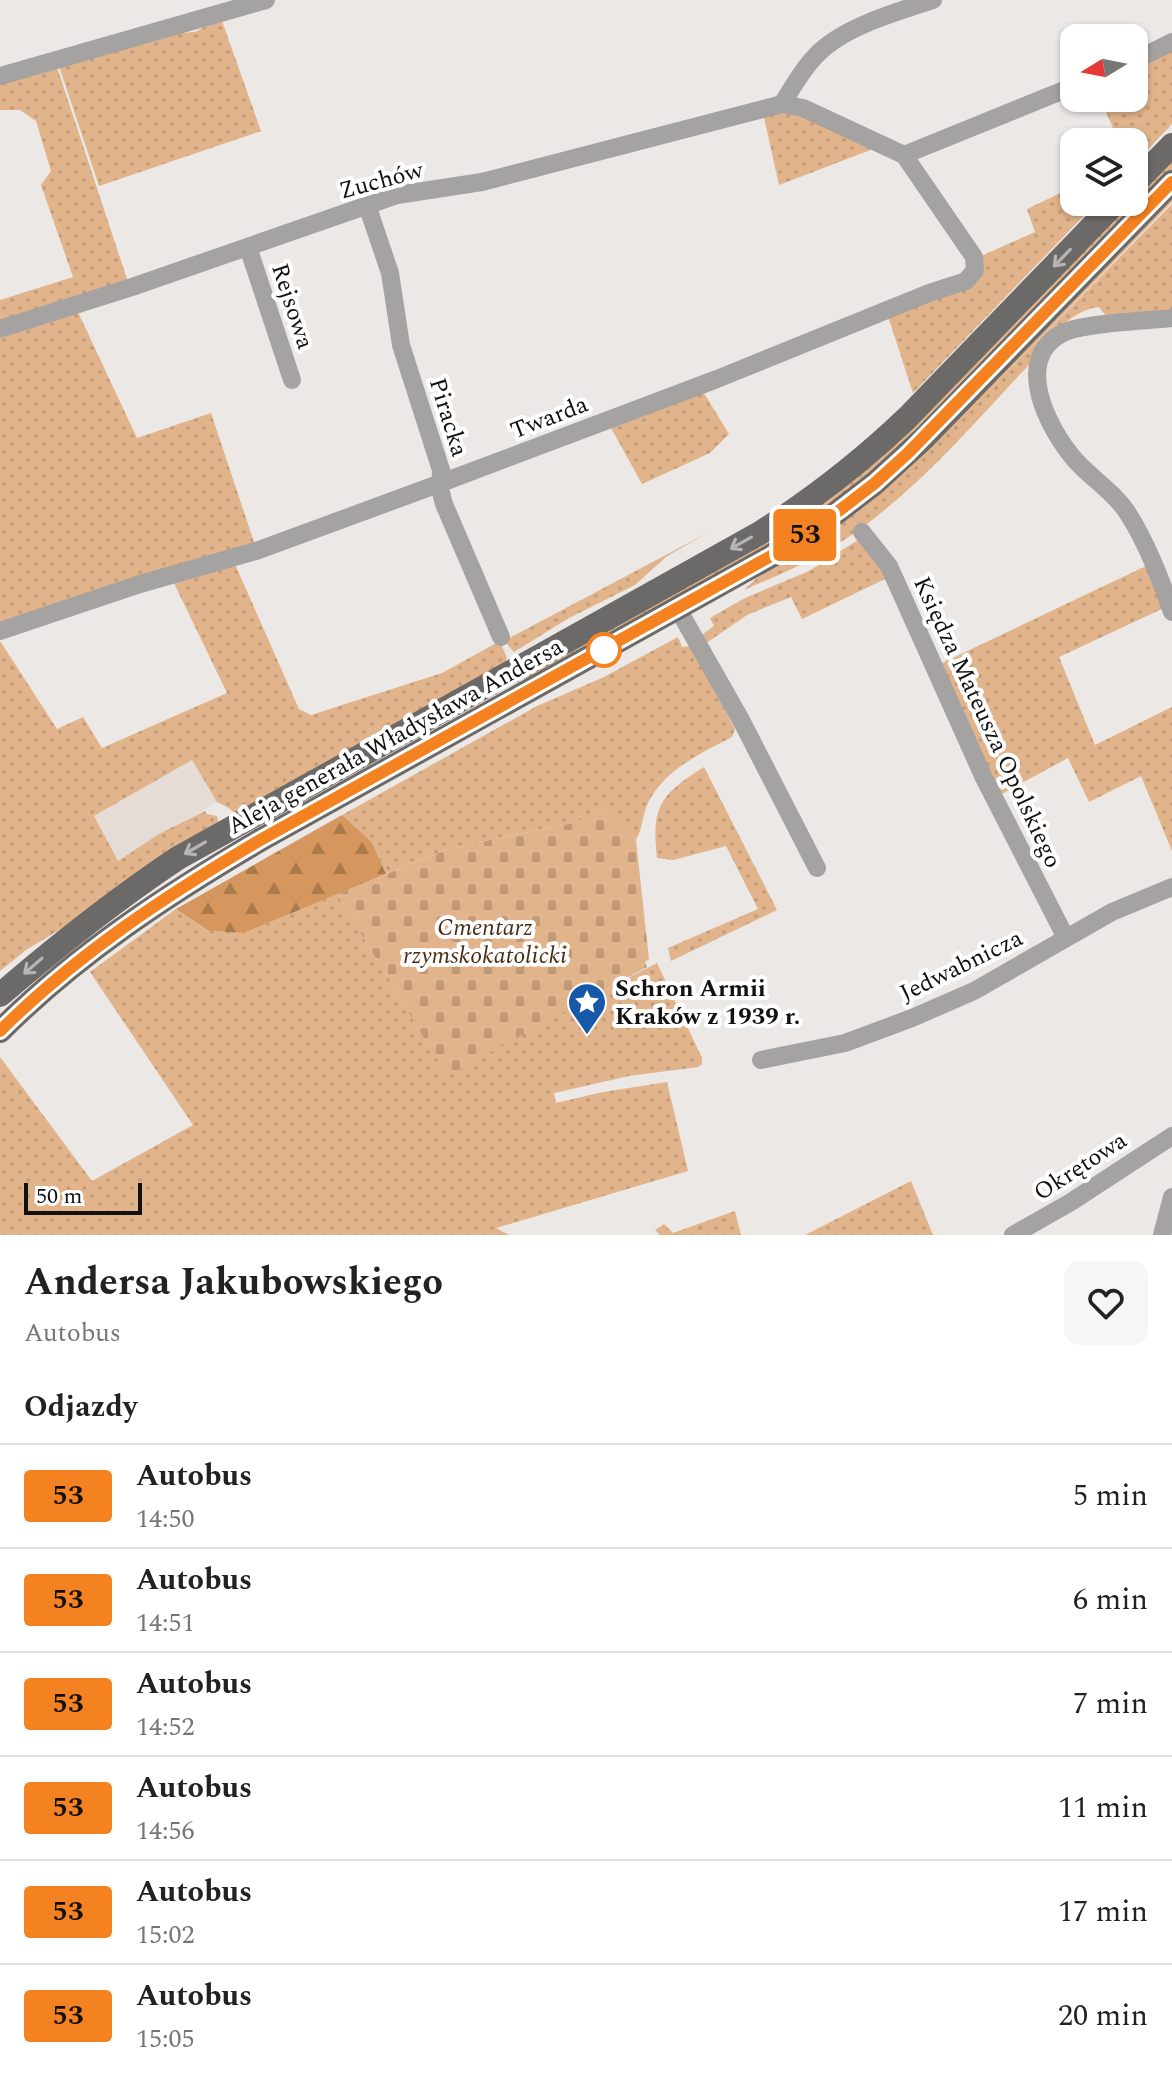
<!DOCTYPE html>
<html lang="pl">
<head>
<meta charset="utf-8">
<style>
	:root { --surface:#fff; --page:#f6f6f6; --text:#222; --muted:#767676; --line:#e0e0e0 }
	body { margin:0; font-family:Spectral,serif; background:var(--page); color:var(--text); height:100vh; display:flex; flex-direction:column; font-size:30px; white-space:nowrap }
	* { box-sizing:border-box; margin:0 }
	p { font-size:26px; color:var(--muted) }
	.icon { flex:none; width:44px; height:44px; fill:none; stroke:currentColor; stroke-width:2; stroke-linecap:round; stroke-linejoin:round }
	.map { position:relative; height:1235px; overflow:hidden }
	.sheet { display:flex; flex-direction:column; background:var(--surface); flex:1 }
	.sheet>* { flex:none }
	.badge { padding:0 16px; border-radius:6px; font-size:28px; line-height:52px }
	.needle { width:52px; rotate:260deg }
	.fabs { position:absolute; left:1060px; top:24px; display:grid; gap:16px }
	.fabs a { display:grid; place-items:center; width:88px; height:88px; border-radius:16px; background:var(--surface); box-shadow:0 2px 6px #0004; font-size:40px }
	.scale { position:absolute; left:24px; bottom:20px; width:118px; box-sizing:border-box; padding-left:8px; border:4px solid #121110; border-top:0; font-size:22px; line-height:28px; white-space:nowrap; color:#121110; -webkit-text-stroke:6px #fff; paint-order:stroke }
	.map>.badge { position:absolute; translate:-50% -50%; box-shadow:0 0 0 4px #fff }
	h2 { padding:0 24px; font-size:30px; line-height:72px }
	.round { display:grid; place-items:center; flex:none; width:84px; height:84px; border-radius:16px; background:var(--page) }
	.overview { display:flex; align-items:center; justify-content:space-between; height:136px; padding:0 24px }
	h1 { font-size:38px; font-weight:700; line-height:60px }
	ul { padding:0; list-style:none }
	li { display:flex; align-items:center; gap:24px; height:104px; padding:0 24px; border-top:2px solid var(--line) }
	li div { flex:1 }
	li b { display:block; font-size:30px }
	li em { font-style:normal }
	li .badge { min-width:88px; font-weight:700; text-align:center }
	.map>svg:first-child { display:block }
	.built { fill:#e5dcd5 }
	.grass { fill:url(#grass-dots) }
	.forest { fill:url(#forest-firs) }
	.cemetery { fill:url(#cemetery-stones) }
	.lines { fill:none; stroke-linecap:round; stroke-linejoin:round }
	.minor { stroke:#a4a3a2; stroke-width:18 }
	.major { stroke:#6c6a68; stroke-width:24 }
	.oneway { stroke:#b6b4b4 }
	.line-casing { stroke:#fff; stroke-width:18 }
	.line { stroke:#f58220; stroke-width:12 }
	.stop-dot { fill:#fff; stroke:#f58220; stroke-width:4 }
	.labels { text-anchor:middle; stroke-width:8; stroke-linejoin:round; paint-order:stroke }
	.street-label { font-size:24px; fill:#121110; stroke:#fff }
	.park-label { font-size:24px; font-style:italic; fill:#482e15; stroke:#fff }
	.poi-label { font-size:24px; font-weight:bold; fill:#121110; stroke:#fff; text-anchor:start }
</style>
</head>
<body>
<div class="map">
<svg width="1172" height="1235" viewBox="0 0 1172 1235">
	<defs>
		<pattern id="grass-dots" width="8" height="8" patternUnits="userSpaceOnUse" patternTransform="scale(2)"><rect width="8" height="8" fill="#e1b48b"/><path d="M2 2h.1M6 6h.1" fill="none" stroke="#c09a77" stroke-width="1.8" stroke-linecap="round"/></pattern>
		<pattern id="forest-firs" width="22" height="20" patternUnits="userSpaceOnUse" patternTransform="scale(2)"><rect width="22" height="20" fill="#d5975d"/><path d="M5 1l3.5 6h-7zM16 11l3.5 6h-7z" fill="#ab7a4b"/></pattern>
		<pattern id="cemetery-stones" width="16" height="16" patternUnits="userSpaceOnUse" patternTransform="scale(2)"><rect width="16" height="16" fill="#e1b48b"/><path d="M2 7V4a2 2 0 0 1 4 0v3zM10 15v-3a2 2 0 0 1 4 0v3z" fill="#c09a77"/></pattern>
	</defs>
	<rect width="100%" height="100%" fill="#ebe8e6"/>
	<!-- built -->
	<path class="built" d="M 192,760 L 217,802 L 118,861 L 93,817 Z"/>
	<!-- grass -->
	<path class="grass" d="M 221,18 L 261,131 L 99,186 L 59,66 L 180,33 L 195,32 Z
		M 1172,49 L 1172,124 L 1134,164 L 1134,142 L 1119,142 L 1100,98 L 1134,98 L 1134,67 Z
		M 57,67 L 128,282 L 0,326 L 0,300 L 73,277 L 41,185 L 51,171 L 36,121 L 20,110 L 0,110 L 0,82 Z
		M 783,109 L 804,114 L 873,149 L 779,185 L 763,113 Z
		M 1172,157 L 1172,170 L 893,454 L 792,533 L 528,682 L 523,674 L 913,424 L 1129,202 L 1134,202 L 1134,196 Z
		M 1074,163 L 1074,202 L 1097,202 L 913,393 L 887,313 L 958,290 L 979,257 L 1035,232 L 1027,209 L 1071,188 L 1064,167 Z
		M 1172,195 L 1172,202 L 971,409 L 1172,204 L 1172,311 L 1106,316 L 1099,307 C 1065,311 1047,345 1026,368 C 969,429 908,500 838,544 C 808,563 776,576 744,590 Z
		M 77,310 L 137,438 L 211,413 L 256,548 L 0,627 L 0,334 Z
		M 702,390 L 729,434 L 710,453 L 642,484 L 611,428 Z
		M 711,531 L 667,556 L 635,585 L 569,618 L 514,652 L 504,641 Z
		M 861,538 L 889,577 L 802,619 L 791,597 L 747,615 L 705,644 L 703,634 L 714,626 L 710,618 L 745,598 L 809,571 Z
		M 234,562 L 299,709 L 311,715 L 442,673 L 500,641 L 507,658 L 505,663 L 235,814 L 229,808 L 217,802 L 192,760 L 94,816 L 118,861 L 159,834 L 205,811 L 207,814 L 217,816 L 218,822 L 61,929 L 26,950 L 0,971 L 0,641 L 57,729 L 83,717 L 102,748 L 227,693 L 172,579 Z
		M 1148,565 L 1164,608 L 1059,657 L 1095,745 L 1172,707 L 1172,851 L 1141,776 L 1089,802 L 1068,758 L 998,796 L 938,665 Z
		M 678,637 L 682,647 L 691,646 L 735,729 L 732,737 C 701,753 664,770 648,803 C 642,815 643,828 636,840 L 607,809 L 573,823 L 451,848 L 386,874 L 372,842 L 342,815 L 537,706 L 604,677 Z
		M 704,767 L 777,910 L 671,961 L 668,948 L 758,909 L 726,846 L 673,860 L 657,858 C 651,806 661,794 704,767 Z
		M 337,894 L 447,1075 L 526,1031 L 657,963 L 702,1058 L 702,1064 L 698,1067 L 629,1076 L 554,1093 L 556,1103 L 603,1092 L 667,1082 L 688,1171 L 496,1228 L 509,1235 L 0,1235 L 0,1057 L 92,1181 L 193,1125 L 90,972 L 176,909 L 209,931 L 244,933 Z
		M 911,1181 L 933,1235 L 805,1235 Z
		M 735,1211 L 741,1235 L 660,1235 L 655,1230 L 664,1224 L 673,1233 Z"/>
	<!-- forest -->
	<path class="forest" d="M 342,815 L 372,842 L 386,874 L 244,933 L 209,931 L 176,909 Z"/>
	<!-- cemetery -->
	<path class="cemetery" d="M 607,809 L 636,840 L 649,959 L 645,962 L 647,967 L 447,1076 L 337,894 L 451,848 L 573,823 Z"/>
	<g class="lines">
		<!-- minor -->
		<path class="minor" d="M 1134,61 L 1172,42
			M 0,76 L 266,0
			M 782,104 C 794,85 806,63 824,48 C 851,25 899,11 933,0
			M 367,205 L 390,273 L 401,345 L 441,470 L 440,489 L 444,504 L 501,637
			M 248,247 L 292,380
			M 1172,318 C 1147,321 1082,323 1063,333 C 1011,359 1049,430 1075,460 C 1092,479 1113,491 1127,512 C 1147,543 1160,578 1172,612
			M 0,329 L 132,287 L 397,195 L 482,182 L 782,104 L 803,108 L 904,155 L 1074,86
			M 862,532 L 889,566 L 984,778 L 1066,938
			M 678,609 L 741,720 L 817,868
			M 0,631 L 140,584 L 256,551 L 441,483 L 717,379 L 929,293 L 966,281 L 975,270 L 974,257 L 904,155
			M 761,1060 L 845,1043 L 912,1018 L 974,991 L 1112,912 L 1172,887
			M 1013,1235 L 1071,1202 L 1172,1136
			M 1162,1235 L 1172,1197"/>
		<!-- major -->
		<path class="major" d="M 1134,184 L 1172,145
			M 0,995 C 57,946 115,900 178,858 L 760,533 C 813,499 861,462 907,418 L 1116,202
			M 0,1031 C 77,954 168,894 262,839 L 771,556 L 823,523 L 875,483 L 924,438 L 1172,182"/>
	</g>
	<!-- one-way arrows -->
	<defs><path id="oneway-shaft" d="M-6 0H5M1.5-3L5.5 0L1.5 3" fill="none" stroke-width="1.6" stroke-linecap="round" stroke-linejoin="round" transform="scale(2)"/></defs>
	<g class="oneway">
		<use href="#oneway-shaft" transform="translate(1062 258) rotate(134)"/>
		<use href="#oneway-shaft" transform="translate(741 543) rotate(151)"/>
		<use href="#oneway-shaft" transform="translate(195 848) rotate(150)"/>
		<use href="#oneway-shaft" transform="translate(33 966) rotate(139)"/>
	</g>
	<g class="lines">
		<defs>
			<path id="line" d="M 0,1031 C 77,954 168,894 262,839 L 771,556 L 840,510 L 875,483 L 908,453 L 1172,182"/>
		</defs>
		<!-- line casing -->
		<use href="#line" class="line-casing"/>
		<!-- line -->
		<use href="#line" class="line"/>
	</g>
	<!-- icons -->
	<defs>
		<symbol id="sight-pin" viewBox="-11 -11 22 30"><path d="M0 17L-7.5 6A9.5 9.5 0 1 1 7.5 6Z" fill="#1758a9" stroke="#fff"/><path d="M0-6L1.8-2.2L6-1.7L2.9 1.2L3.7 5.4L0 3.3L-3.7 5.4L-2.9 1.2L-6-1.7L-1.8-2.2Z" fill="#fff"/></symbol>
	</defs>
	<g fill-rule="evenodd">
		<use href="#sight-pin" x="565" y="980" width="44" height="60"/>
	</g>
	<!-- markers -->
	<circle class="stop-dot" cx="604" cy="650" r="16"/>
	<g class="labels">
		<!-- street labels -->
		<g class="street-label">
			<text transform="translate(381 180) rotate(-15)" y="8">Zuchów</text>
			<text transform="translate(293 306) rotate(72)" y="8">Rejsowa</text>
			<text transform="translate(449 417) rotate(73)" y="8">Piracka</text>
			<text transform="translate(549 417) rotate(-21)" y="8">Twarda</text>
			<text transform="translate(988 722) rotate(65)" y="8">Księdza Mateusza Opolskiego</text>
			<text transform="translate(395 736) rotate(-29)" y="8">Aleja generała Władysława Andersa</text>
			<text transform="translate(961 965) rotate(-26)" y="8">Jedwabnicza</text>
			<text transform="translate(1080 1166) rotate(-33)" y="8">Okrętowa</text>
		</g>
		<!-- park labels -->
		<g class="park-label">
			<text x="485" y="935">Cmentarz<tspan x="485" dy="28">rzymskokatolicki</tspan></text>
		</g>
		<!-- poi labels -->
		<g class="poi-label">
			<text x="615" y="996">Schron Armii<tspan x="615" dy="28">Kraków z 1939 r.</tspan></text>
		</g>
	</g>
</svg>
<div class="fabs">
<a><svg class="needle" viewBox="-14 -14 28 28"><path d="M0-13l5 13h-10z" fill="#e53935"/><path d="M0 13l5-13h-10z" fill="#767676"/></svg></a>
<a><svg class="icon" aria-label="layers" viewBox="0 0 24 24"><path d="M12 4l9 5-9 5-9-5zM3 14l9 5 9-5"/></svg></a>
</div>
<div class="scale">50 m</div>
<b class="badge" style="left:805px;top:535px;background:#f58220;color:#111">53</b>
</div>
<section class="sheet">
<div class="overview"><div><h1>Andersa Jakubowskiego</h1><p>Autobus</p></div><a class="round"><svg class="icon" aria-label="heart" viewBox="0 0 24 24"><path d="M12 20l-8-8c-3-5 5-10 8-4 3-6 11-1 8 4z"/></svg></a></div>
<h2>Odjazdy</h2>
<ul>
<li><span class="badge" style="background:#f58220;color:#111">53</span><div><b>Autobus</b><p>14:50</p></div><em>5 min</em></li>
<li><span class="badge" style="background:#f58220;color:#111">53</span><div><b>Autobus</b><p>14:51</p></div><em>6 min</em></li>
<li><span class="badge" style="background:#f58220;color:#111">53</span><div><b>Autobus</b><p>14:52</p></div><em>7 min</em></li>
<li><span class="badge" style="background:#f58220;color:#111">53</span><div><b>Autobus</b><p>14:56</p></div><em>11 min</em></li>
<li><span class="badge" style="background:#f58220;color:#111">53</span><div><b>Autobus</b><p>15:02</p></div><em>17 min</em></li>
<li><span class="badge" style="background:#f58220;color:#111">53</span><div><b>Autobus</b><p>15:05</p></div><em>20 min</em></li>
</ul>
</section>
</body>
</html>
